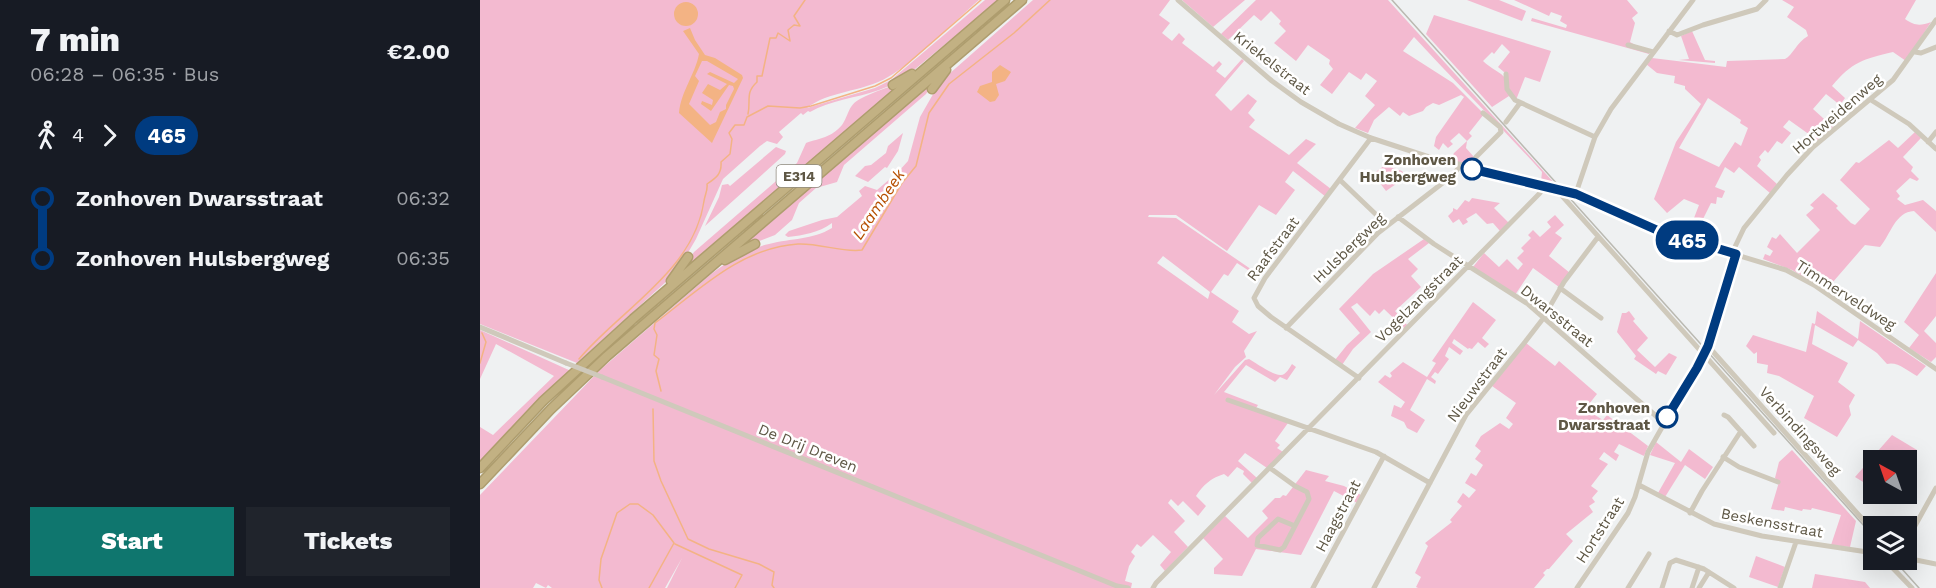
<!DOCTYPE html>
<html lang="en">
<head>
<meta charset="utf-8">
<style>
	:root { --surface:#171b24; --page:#20242c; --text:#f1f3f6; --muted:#9ea1a6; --accent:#0f766e }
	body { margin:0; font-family:"Work Sans",sans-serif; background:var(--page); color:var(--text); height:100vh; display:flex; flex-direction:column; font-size:22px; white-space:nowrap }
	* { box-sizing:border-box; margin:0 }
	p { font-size:20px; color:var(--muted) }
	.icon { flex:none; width:33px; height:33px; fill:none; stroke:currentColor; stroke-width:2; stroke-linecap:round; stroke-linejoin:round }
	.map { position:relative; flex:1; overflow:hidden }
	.details { display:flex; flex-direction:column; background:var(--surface); width:480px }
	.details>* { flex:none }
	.badge { padding:0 12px; border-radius:20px; font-size:21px; line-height:39px }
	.needle { width:39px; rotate:320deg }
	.fabs { position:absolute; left:1383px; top:450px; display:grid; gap:12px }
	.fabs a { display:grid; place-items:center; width:54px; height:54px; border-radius:0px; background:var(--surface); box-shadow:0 6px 24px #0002; font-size:30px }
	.map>.badge { position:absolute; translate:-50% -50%; box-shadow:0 0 0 3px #fff }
	.legs { display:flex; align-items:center; gap:9px; height:66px; padding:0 30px; font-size:20px }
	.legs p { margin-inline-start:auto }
	.overview { display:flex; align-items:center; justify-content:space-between; height:102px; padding:0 30px }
	h1 { font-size:33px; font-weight:800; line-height:45px }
	.primary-button { display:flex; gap:12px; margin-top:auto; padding:12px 30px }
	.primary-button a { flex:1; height:69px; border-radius:0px; background:var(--accent); color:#fff; font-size:24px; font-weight:800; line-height:69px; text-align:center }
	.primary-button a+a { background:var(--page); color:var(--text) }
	ul { padding:0 30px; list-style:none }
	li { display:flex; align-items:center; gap:21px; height:60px; font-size:22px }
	li i { display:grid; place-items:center; width:9px; height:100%; margin:0 8px; background:currentColor }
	li i::after { content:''; width:15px; height:15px; margin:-8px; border:4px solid; border-radius:50%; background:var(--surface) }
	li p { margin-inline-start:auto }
	li:first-child i { background:linear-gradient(#0000 50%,currentColor 0) }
	li:last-child i { background:linear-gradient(currentColor 50%,#0000 0) }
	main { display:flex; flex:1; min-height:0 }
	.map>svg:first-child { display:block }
	.green { fill:#f3bad0; fill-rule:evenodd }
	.water { fill:#f3b384; fill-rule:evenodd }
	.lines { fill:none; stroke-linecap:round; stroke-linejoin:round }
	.stream { stroke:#f3b384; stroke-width:1.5 }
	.highway-casing { stroke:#ae9d6e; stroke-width:11 }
	.minor { stroke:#cfc9bb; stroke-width:5 }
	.highway { stroke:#c2b183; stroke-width:8 }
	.rail { stroke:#bab9b1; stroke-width:1.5 }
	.minor-bridge { stroke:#cfc9bb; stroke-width:5 }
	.line-1-casing { stroke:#fff; stroke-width:14 }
	.line-1 { stroke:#003b80; stroke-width:9 }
	.stop-1-dot { fill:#fff; stroke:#003b80; stroke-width:3 }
	.labels { text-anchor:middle; stroke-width:5; stroke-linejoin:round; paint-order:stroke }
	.shield { fill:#fff; stroke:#8e897d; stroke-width:1.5 }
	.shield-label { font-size:14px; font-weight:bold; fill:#5e5745 }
	.street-label { font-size:15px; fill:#5e5745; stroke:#fff }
	.stop-label { font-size:15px; font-weight:bold; fill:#5e5745; stroke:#fff; text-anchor:end }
	.water-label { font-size:16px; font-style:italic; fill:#b64f01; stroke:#fff }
</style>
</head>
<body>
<main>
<section class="details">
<div class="overview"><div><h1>7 min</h1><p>06:28 – 06:35 · Bus</p></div><b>€2.00</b></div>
<div class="legs"><svg class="icon" aria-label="walk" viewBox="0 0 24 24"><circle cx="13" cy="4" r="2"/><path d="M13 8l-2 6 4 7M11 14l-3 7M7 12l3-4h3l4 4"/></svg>4<svg class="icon" aria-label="forward" viewBox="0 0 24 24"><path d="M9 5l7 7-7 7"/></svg><b class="badge" style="background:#003b80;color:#fff">465</b></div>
<ul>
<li><i style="color:#003b80"></i><b>Zonhoven Dwarsstraat</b><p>06:32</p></li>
<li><i style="color:#003b80"></i><b>Zonhoven Hulsbergweg</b><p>06:35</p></li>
</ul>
<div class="primary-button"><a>Start</a><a>Tickets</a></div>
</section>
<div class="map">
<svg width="1456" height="588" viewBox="0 0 1456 588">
	<rect width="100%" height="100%" fill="#eff1f2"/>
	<!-- green -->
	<path class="green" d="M 0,0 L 499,0 C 471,24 439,59 408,77 C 383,92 348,91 327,108 L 395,88 L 411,80 L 505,0 L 519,0 L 429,74 C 420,80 410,86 399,90 C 377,98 350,100 330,112 L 328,111 L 323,115 L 321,113 L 299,132 L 303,137 L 297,144 L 287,141 L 280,146 L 243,179 L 216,239 L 202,263 L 188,280 L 97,363 L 0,324 Z
		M 553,0 L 690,0 L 679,15 L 690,23 L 682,33 L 692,41 L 699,33 L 705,39 L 702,43 L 733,67 L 739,61 L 742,64 L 736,71 L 745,78 L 762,59 L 764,61 L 735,95 L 751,111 L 768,94 L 777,101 L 768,113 L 775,120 L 769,127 L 809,155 L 826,139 L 836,144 L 817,163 L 851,189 L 846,197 L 813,171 L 805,182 L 815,190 L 796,215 L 779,205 L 747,251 L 696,215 L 669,215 L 668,217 L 696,218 L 781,276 L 777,276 L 757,263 L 748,276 L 744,274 L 731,292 L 759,311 L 752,322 L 769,334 L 777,331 L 764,351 L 766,357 L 755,367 L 734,395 L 765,360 L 769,359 C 776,363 794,376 801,375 C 806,375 810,367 812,364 L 816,367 L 807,380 L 800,377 L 795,382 L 766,365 L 744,392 L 778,405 L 776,408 L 808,423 L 795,441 L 800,445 L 797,448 L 803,452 L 787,468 L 765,453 L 758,461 L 777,478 L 772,483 L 763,474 L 764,471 L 757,467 L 748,477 L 744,474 C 731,478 723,485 716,496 L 726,506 L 718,516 L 703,501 L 698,506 L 691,499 L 688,503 L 705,521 L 694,532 L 708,547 L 685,571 L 680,565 L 691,552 L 673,535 L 661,547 L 657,544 L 651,552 L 655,556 L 649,566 L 645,581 L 652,583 L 651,588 L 187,588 L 202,558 L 185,588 L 72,588 L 68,585 L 66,588 L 56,583 L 53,588 L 0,588 L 0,495 L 120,370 L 231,274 C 249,261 267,249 289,244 C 312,238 332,240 352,228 L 352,223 C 338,233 324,235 308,237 L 305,235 L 309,231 L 342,220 L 357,217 L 382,196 L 379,191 L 385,186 L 397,190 L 418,172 L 428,161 L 440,117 L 460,82 ZM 683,256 L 730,292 L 728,299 L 677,263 Z
		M 702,0 L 765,0 L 733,27 Z
		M 776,0 L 908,0 L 1076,185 L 1061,181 L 1062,172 C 1021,126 976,83 934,37 L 923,51 L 973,83 L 1004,114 L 989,133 L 992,136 L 987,141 L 986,148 L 994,157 L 984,164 L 970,161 L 974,153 L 987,141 L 979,133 L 970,141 L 973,144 L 968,148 L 963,143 L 959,150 L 954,146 L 956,137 L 984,97 L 981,95 L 959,105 L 953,103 L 946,107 L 943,111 L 929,116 L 923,112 L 920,116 L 909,107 L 894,120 L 888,133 L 875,128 L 895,105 L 885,96 L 897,81 L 886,73 L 881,80 L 869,72 L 852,94 L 840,85 L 853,69 L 849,64 L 850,60 L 828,45 L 816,61 L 794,43 L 806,31 L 799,24 L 801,21 L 791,11 L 781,21 L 774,15 L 748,40 L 741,34 Z
		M 987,0 L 1019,0 L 1046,11 L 1042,21 Z
		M 1034,0 L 1147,0 L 1158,13 L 1152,18 L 1155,23 L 1150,42 L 1169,53 L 1169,54 L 1051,21 L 1052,18 L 1086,28 L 1087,25 L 1080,21 L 1082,16 L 1071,12 L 1069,16 Z
		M 1302,0 L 1436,0 L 1425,19 C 1435,26 1440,26 1451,22 L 1426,61 L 1413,52 C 1383,59 1372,62 1352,86 L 1365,98 L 1360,105 L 1346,94 L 1333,109 L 1353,127 L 1337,140 L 1309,120 L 1303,127 L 1311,133 L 1302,144 L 1297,141 L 1288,153 L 1285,150 L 1279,157 L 1281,160 L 1277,166 L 1297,184 L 1290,193 L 1259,167 L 1254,173 L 1245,167 L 1235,187 L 1245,191 L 1242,198 L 1237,197 L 1236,204 L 1231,203 L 1222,221 L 1214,218 L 1219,205 L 1204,199 L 1187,213 L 1174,199 L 1196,142 L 1221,104 L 1205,89 L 1205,86 L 1194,83 L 1195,76 L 1177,73 L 1166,64 L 1172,58 L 1246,67 L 1247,61 L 1305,59 C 1313,55 1316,43 1328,36 L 1326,30 L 1307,17 L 1314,7 ZM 1228,98 L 1261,120 L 1260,123 L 1268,128 L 1261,146 L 1255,142 L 1239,167 L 1199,148 Z
		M 954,15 L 1071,51 L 1060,82 L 1045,77 L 1036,100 L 1029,96 L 1012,107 L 946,34 ZM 1022,44 L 1030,52 L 1018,67 L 1024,72 L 1028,72 L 1027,80 C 1020,71 1011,69 1003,61 L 1012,52 L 1014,54 Z
		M 1212,31 L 1225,60 L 1235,61 L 1235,63 L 1199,60 L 1209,59 L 1201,36 Z
		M 427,79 L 200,273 L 214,252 L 317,163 L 326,143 C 340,138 351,138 362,125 C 369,115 368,105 380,99 C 394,91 412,87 427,79 Z
		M 455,80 L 446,94 L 364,165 L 357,182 L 336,188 L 319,203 L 312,220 L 295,235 L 256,250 Z
		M 1435,132 L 1441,138 L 1423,157 L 1433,167 L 1431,171 L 1439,179 L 1437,181 L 1430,178 L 1416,191 L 1420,196 L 1417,199 L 1425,205 L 1443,200 L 1456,211 L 1456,232 L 1434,211 C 1415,212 1411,234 1400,247 L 1385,245 L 1346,290 L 1312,270 L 1283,259 L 1285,254 L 1290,256 L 1293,251 L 1287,247 L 1292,237 L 1296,239 L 1300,234 L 1317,253 L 1340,230 L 1326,215 L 1334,208 L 1330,205 L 1343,193 L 1358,206 L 1356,208 L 1371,223 L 1375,225 L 1390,209 L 1360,180 L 1376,162 L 1379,163 L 1409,140 L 1418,148 Z
		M 423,133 L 418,151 L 407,168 L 405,167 L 388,182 L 375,176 L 385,166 L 391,165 L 406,153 L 408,146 Z
		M 296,147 L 306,151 L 305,154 L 225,226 L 239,197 L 242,185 L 248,184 L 250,186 Z
		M 905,165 L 922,171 L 926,177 L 906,191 L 893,174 Z
		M 992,198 L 1020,203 L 1014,208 L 1029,223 L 1020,231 L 1013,223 L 1007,224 L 996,213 L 986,219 L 988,222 L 983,225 L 979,219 L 973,223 L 968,216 L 973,211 L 973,208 L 977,210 L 985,200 L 989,202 Z
		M 1075,215 L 1084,225 L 1075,233 L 1082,238 L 1069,256 L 1090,273 L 1079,287 L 1053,268 L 1035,295 L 993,267 L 1004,253 L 1019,267 L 1027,259 L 1038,270 L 1043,264 L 1037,258 L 1044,251 L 1041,248 L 1051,238 L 1048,235 L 1053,230 L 1060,237 L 1071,227 L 1067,222 Z
		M 944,239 L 949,243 L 928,259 L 938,269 L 931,276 L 941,287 L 915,311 L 928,326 L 925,329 L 904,309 L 899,314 L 895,310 L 890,316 L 877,303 L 871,307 L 891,332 L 873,349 L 862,365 L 855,360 L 867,345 L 880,333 L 859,309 L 893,274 Z
		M 1456,273 L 1456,316 L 1444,331 L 1456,343 L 1456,357 L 1451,362 L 1429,348 L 1439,335 L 1424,322 Z
		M 993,302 L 1016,320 L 1002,338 L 1009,344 L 1005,348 L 998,342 L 992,349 L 989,348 L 988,349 L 974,339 L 972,343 L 983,351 L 980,355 L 969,347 L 965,356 L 969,359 L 958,374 L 955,372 L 951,377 L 956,381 L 955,384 L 947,379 L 930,410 L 945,420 L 937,433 L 927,428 L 924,422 L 911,416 L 914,405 L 921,408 L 925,402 L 898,382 L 905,375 L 910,378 L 912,376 L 910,373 L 923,362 L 947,377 L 956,363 L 952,361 Z
		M 1149,311 L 1155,319 L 1153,321 L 1168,338 L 1157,350 L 1175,367 L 1189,353 L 1197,357 L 1186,375 L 1178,371 L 1176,374 L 1154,359 L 1156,356 L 1137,332 L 1142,313 L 1146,313 Z
		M 1337,311 L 1378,339 L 1380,321 L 1446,366 L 1437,376 C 1428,371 1417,361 1407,364 L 1397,353 L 1378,340 L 1373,347 L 1335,325 L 1332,344 L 1368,363 L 1358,382 L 1375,395 L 1369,406 L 1371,415 L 1357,437 L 1324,418 L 1334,396 L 1299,376 L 1287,373 L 1288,365 L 1277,363 L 1277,352 L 1274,354 L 1266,346 L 1273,335 L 1326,352 L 1332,323 L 1335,324 Z
		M 0,330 L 91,371 L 37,422 L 0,462 L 0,427 L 13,435 L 74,376 L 16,344 L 0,379 Z
		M 1046,343 L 1075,366 L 1079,361 L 1117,394 L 1105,409 L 1123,420 L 1127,415 L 1168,446 L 1164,456 L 1139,444 L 1134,452 L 1139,455 L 1136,461 L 1124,452 L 1119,459 L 1128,464 L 1111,486 L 1118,491 L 1112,498 L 1115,502 L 1109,506 L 1113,512 L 1086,534 L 1093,541 L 1069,569 L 1067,569 L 1063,573 L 1065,575 L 1054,588 L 938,588 L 936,587 L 941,577 L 935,573 L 948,546 L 945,543 L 972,522 L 970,520 L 982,506 L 977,502 L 983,493 L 989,498 L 996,490 L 985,483 L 991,473 L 996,476 L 1003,465 L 995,459 L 1001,451 L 995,446 L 1001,436 L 1020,423 L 1029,429 L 1033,424 L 1026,418 L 1036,403 L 1012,386 Z
		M 1412,435 L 1437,450 L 1427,468 L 1426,460 L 1394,460 L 1393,488 L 1375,477 Z
		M 1176,442 L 1201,462 L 1209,449 L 1233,467 L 1225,479 L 1205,465 L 1185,497 L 1178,493 L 1195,463 L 1170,455 Z
		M 1312,450 L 1376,521 L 1370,547 L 1351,545 L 1361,515 L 1332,508 L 1331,510 L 1323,509 L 1322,511 L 1305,507 L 1304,511 L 1291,509 L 1299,482 L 1295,478 L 1299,462 Z
		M 826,470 L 849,476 L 845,481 L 864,486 L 881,495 L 877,503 L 854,491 L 821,555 L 776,549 L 762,576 L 734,574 L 734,568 L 743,559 L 723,538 L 745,516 L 768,538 L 788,518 L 782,511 L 795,498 L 800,498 L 803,495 L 806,496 Z
		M 1276,556 L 1305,567 L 1298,587 L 1269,577 Z
		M 1335,574 L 1385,582 L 1390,588 L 1332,588 Z"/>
	<!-- water -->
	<path class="water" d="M194 14a12 12 0 1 1 24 0a12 12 0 1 1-24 0Z
		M 210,28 L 215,40 L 225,55 L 235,58 L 262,75 L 263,78 L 232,143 L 199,113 C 201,91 215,75 219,54 L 203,31 ZM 222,61 L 227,61 L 258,79 L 254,83 L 230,72 L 227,74 L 247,84 L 240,90 L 228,84 L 222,93 L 233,100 L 232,105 L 222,101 L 221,104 L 231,111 L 249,85 L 253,86 L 254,89 L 246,105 L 246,109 L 240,112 L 236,122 L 230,125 L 209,104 L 219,81 L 215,76 Z
		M 520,65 L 531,72 L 525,81 L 516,84 L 519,95 L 515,101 L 510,102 L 497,92 L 500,86 L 512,82 L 512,72 Z"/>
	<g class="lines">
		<!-- stream -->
		<path class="stream" d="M 268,114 C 271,100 265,93 277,82 L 277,76 L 282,76 L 290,38 L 296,38 L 298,33 L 310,41 L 308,30 L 314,25 L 320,26 L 314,16 L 325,0
			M 99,359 C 141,309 214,271 224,201 C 225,194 228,190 227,184 C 236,178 242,174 241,162 L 250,154 L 252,139 L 249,133 L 255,125 L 264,125 L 267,117 L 288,106 L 320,108 L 331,106 L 395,86 L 411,78 L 501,0
			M 0,363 L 6,342 L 2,333
			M 181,391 L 176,371 L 179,359 L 174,355 L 177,335 L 174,329 L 175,323 C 219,290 260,248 318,244 C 340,243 363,253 382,250 L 422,183 L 436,166 L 449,113 L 469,84 L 534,33 L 570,0
			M 173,409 L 174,461 L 181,481 L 208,539 L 229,549 L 279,564 L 294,572 L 292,585 L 294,588
			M 195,544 L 262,575 L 255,588
			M 122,588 L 119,580 L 121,559 L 137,513 L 150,504 L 158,504 L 173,515 L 194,543 L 169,588"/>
		<defs>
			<path id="highway" d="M 413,85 L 432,74
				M 452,89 L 466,70
				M 245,260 L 275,244
				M 191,281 L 208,257
				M 0,468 L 63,401 L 153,319 L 525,0
				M 0,484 L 71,409 L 127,356 L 542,0"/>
		</defs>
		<!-- highway casing -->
		<use href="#highway" class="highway-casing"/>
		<!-- minor -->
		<path class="minor" d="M 698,0 L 792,81 L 821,102 L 859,124 L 891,138 L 946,156 L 1096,193 L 1191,235 L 1306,270 L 1334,285 L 1456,369
			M 1189,31 L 1197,35 L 1223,25 L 1277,9 L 1286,0
			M 1148,45 L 1173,52
			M 1435,52 L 1441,53 L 1456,47
			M 1026,74 L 1027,89 L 1035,100 L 1115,137
			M 1391,100 L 1429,124 L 1456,149
			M 1026,122 L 1040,103
			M 1448,142 L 1456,132
			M 989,168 L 996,157 L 1021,132 L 1020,127 L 1003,113
			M 860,180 L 907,225
			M 1075,188 L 1294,433
			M 1096,193 L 1115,137 L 1131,109 L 1213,0
			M 918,217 L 954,244 L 1048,304 L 1184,423
			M 1252,253 L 1264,228 L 1307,175 L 1333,147 L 1413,80 L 1456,20
			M 1080,288 L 1121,318
			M 0,327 L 86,363
			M 806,328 L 898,233 L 973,175 L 980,166
			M 1228,346 L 1394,532
			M 122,377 L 637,586 L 648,588
			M 879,378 L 791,317 L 778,306 L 774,298 L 785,278 L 891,138
			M 748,400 L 896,452 L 950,483
			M 1244,415 L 1248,417 L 1274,446
			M 1243,457 L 1259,467 L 1298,482
			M 790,468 L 815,486 L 827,492 L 829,499 L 804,547 L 800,550 L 777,545 L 778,538 L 798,519 L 815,526
			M 1159,485 L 1234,524 L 1282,536 L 1394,553
			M 1210,513 L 1222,491 L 1261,431
			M 1426,542 L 1456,488
			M 1426,558 L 1456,564
			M 1405,560 L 1432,588
			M 673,588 L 676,583 L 1060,193 L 1065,185
			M 833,588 L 904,456
			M 894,588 L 986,415 L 1045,342 L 1062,320 L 1084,282 L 1118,237
			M 1097,588 L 1148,513 L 1155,497 L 1168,452 L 1226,350 L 1256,254
			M 1148,588 L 1169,554
			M 1182,588 L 1190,563 L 1196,560 L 1224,569 L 1254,588
			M 1212,588 L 1219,567
			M 1219,588 L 1229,572
			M 1300,588 L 1316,542"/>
		<!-- highway -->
		<use href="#highway" class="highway"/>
		<!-- rail -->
		<path class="rail" d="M 912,0 L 1394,537
			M 1414,560 L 1439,588"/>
		<!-- minor-bridge -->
		<path class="minor-bridge" d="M 86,363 L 122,377"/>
	</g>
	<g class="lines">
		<defs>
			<path id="line-1" d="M 992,169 L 1096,194 L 1179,231 L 1256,254 L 1228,346 L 1217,368 L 1187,417"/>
		</defs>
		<!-- line-1 casing -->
		<use href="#line-1" class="line-1-casing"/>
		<!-- line-1 -->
		<use href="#line-1" class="line-1"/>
	</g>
	<!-- markers -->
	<g class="stop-1-dot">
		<circle cx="992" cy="169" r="10"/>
		<circle cx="1187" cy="417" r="10"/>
	</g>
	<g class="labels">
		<!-- shield labels -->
		<rect class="shield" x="296.5" y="165" width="45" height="22" rx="4.5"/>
		<g class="shield-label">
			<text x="319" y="181">E314</text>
		</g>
		<!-- street labels -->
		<g class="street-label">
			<text transform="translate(792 63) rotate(38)" y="5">Kriekelstraat</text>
			<text transform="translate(1357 114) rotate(-41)" y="5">Hortweidenweg</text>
			<text transform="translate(869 248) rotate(-44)" y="5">Hulsbergweg</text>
			<text transform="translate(793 249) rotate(-53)" y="5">Raafstraat</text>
			<text transform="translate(1366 295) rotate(33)" y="5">Timmerveldweg</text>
			<text transform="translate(939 299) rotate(-45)" y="5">Vogelzangstraat</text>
			<text transform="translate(1077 316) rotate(39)" y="5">Dwarsstraat</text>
			<text transform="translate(997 385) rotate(-53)" y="5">Nieuwstraat</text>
			<text transform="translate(1320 431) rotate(48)" y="5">Verbindingsweg</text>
			<text transform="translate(328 448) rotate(22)" y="5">De Drij Dreven</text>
			<text transform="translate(858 516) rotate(-62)" y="5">Haagstraat</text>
			<text transform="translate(1292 523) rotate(11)" y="5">Beskensstraat</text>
			<text transform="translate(1120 530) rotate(-57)" y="5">Hortstraat</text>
		</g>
		<!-- stop labels -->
		<g class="stop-label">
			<text x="976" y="165">Zonhoven<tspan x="976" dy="17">Hulsbergweg</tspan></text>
			<text x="1170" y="413">Zonhoven<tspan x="1170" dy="17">Dwarsstraat</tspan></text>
		</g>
		<!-- water labels -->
		<g class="water-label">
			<text transform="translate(398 204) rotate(-56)" y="6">Laambeek</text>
		</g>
	</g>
</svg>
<div class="fabs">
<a><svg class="needle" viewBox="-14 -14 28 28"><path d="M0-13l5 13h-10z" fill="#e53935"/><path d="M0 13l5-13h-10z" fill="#9ea1a6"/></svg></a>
<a><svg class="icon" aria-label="layers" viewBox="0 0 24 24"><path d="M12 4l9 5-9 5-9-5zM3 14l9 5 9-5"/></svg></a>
</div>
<b class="badge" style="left:1207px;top:240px;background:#003b80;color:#fff">465</b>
</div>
</main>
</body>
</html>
